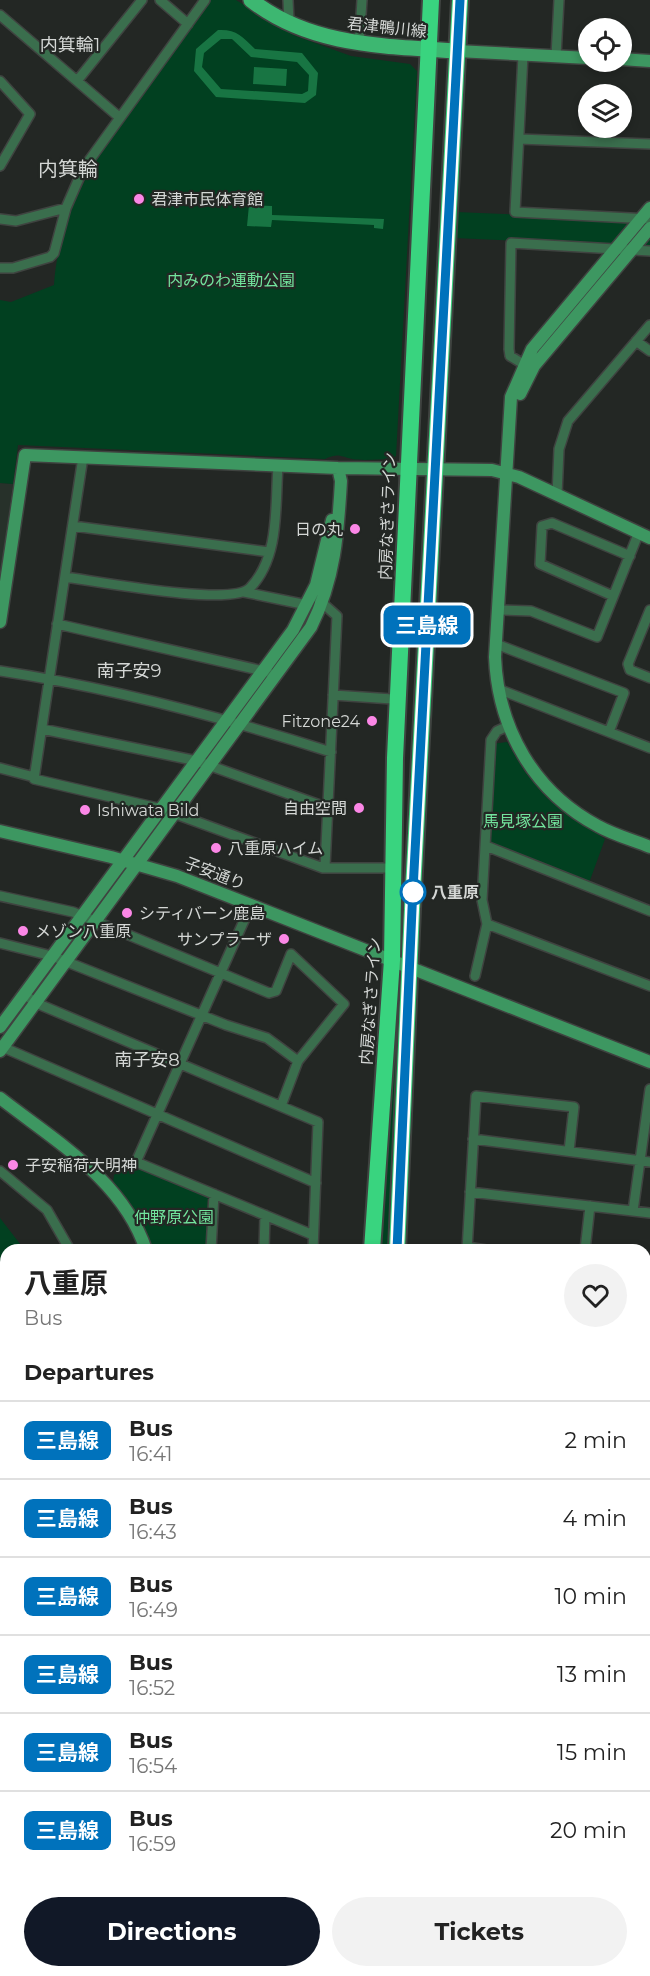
<!DOCTYPE html>
<html lang="en">
<head>
<meta charset="utf-8">
<style>
	:root { --surface:#fff; --page:#f2f2f2; --text:#222; --muted:#767676; --line:#e0e0e0; --accent:#111827 }
	body { margin:0; font-family:Montserrat,"Noto Sans JP",sans-serif; background:var(--page); color:var(--text); height:100vh; display:flex; flex-direction:column; font-size:22px; white-space:nowrap }
	* { box-sizing:border-box; margin:0 }
	p { font-size:20px; color:var(--muted) }
	.icon { flex:none; width:33px; height:33px; fill:none; stroke:currentColor; stroke-width:2; stroke-linecap:round; stroke-linejoin:round }
	.map { position:relative; flex:1; overflow:hidden }
	.drawer { position:absolute; left:0px; top:1244px; width:651px; height:734px; display:flex; flex-direction:column; background:var(--surface); border-radius:18px 18px 0 0; box-shadow:0 3px 9px #0003 }
	.drawer>* { flex:none }
	.badge { padding:0 12px; border-radius:9px; font-size:21px; line-height:39px }
	.buttons { position:absolute; left:578px; top:18px; display:grid; gap:12px }
	.buttons a { display:grid; place-items:center; width:54px; height:54px; border-radius:50%; background:var(--surface); box-shadow:0 3px 9px #0003; font-size:30px }
	.map>.badge { position:absolute; translate:-50% -50%; box-shadow:0 0 0 3px #fff }
	h2 { padding:0 24px; font-size:22px; line-height:54px }
	.round { display:grid; place-items:center; flex:none; width:63px; height:63px; border-radius:32px; background:var(--page) }
	.summary { display:flex; align-items:center; justify-content:space-between; height:102px; padding:0 24px }
	h1 { font-size:28px; font-weight:700; line-height:45px }
	.action { display:flex; gap:12px; margin-top:auto; padding:12px 24px }
	.action a { flex:1; height:69px; border-radius:36px; background:var(--accent); color:#fff; font-size:24px; font-weight:700; line-height:69px; text-align:center }
	.action a+a { background:var(--page); color:var(--text) }
	ul { padding:0; list-style:none }
	li { display:flex; align-items:center; gap:18px; height:78px; padding:0 24px; border-top:2px solid var(--line) }
	li div { flex:1 }
	li b { display:block; font-size:22px }
	li em { font-style:normal }
	li .badge { min-width:66px; font-weight:700; text-align:center }
	.map>svg:first-child { display:block }
	.built { fill:#27312a }
	.green { fill:#014020 }
	.water { fill:#187543; fill-rule:evenodd }
	.lines { fill:none; stroke-linecap:round; stroke-linejoin:round }
	.street-casing { stroke:#3f4340; stroke-width:12 }
	.secondary-casing { stroke:#3f4340; stroke-width:15 }
	.primary-casing { stroke:#3f4340; stroke-width:18 }
	.highway-casing { stroke:#3f4340; stroke-width:20 }
	.street { stroke:#3a6e4d; stroke-width:9 }
	.secondary { stroke:#3d9761; stroke-width:12 }
	.primary { stroke:#3db771; stroke-width:15 }
	.highway { stroke:#39d47f; stroke-width:16 }
	.line-casing { stroke:#fff; stroke-width:14 }
	.line { stroke:#0072bc; stroke-width:9 }
	.poi-dot { fill:#fb87e6; stroke:#232724; stroke-width:2 }
	.stop-dot { fill:#fff; stroke:#0072bc; stroke-width:3 }
	.labels { text-anchor:middle; stroke-width:4.5; stroke-linejoin:round; paint-order:stroke }
	.street-label { font-size:16px; fill:#d4d7d5; stroke:#232724 }
	.poi-label { font-size:16px; fill:#d4d7d5; stroke:#232724; text-anchor:start }
	.park-label { font-size:16px; fill:#72e49d; stroke:#232724 }
	.stop-label { font-size:16px; font-weight:bold; fill:#d4d7d5; stroke:#232724; text-anchor:start }
	.neighbourhood-label { font-size:18px; fill:#d4d7d5; stroke:#232724 }
	.quarter-label { font-size:20px; fill:#d4d7d5; stroke:#232724 }
</style>
</head>
<body>
<div class="map">
<svg width="650" height="1976" viewBox="0 0 650 1976">
	<rect width="100%" height="100%" fill="#232724"/>
	<!-- built -->
	<path class="built" d="M 0,483 L 13,484 L 0,576 Z
		M 645,1272 L 650,1273 L 650,1371 L 645,1371 Z"/>
	<!-- green -->
	<path class="green" d="M 211,0 L 236,0 L 293,35 L 351,56 L 410,64 L 417,71 L 396,456 L 391,459 C 379,459 364,461 352,459 C 339,456 339,453 325,459 L 18,445 L 13,484 L 0,483 L 0,300 L 11,302 L 54,285 C 60,179 151,83 211,0 Z
		M 456,212 L 650,220 L 650,247 L 454,238 Z
		M 507,742 L 525,772 L 547,798 L 605,839 L 589,883 L 490,843 L 492,744 Z
		M 397,977 L 403,978 L 392,1249 L 376,1250 Z
		M 130,1164 L 208,1197 L 206,1249 L 151,1249 L 147,1236 L 113,1183 L 114,1175 Z
		M 0,1218 L 24,1249 L 6,1250 L 6,1846 L 0,1852 Z
		M 650,1290 L 650,1355 L 645,1353 L 645,1295 Z
		M 645,1870 L 650,1871 L 650,1976 L 456,1976 L 456,1971 L 645,1971 Z
		M 6,1954 L 6,1971 L 318,1971 L 318,1976 L 0,1976 L 0,1955 Z"/>
	<!-- water -->
	<path class="water" d="M 218,30 C 236,29 242,36 255,49 L 302,53 L 318,73 L 316,95 L 305,103 L 216,97 L 194,71 L 196,49 ZM 221,39 L 232,39 L 251,57 L 297,62 L 309,75 L 308,91 L 302,94 L 221,89 L 202,67 L 204,53 Z
		M 254,67 L 287,69 L 286,86 L 253,84 Z
		M 249,205 L 272,206 L 272,215 L 384,219 L 383,229 L 374,228 L 374,225 L 272,220 L 271,227 L 247,226 Z"/>
	<g class="lines">
		<defs>
			<path id="street" d="M 160,0 L 188,24
				M 288,0 L 289,22
				M 0,15 L 119,117
				M 359,45 L 362,0
				M 523,55 L 515,212 L 650,219
				M 556,56 L 559,0
				M 0,81 L 30,114 L 0,166
				M 77,81 L 142,0
				M 519,139 L 650,144
				M 0,219 L 16,221 L 66,208
				M 0,268 L 13,268 L 50,257 L 54,253 L 66,208 L 83,169 L 205,0
				M 636,341 L 650,351
				M 530,368 L 510,356 L 509,349 L 511,243 L 650,251
				M 83,457 L 34,779 L 162,809 L 323,868 L 385,868
				M 557,495 L 559,449 L 568,421 L 650,325
				M 73,526 L 269,552
				M 65,577 C 96,581 231,607 250,588 C 280,557 275,506 278,466
				M 244,592 L 307,605
				M 613,596 L 540,564 L 542,526 L 552,523 L 630,556
				M 319,600 L 337,616 L 325,867
				M 498,610 L 531,611 L 597,637 L 639,532
				M 650,610 L 628,664 L 630,670 L 650,678
				M 57,624 L 268,672
				M 496,644 L 624,693 L 609,732
				M 0,671 C 112,688 222,717 331,752
				M 498,689 L 650,748
				M 333,695 L 392,699
				M 42,729 L 197,761 L 328,808
				M 0,768 L 34,777
				M 486,846 L 650,911
				M 0,896 L 73,912 L 269,993 L 276,991 L 291,954 L 344,1004 L 298,1061 L 281,1106
				M 251,905 L 136,1162 L 313,1235
				M 487,924 L 650,986
				M 0,943 L 52,956 L 226,1025 L 267,1038 L 298,1061
				M 475,976 L 487,924 L 482,900 L 491,740 L 497,731 L 508,726
				M 24,994 L 36,1003 L 318,1122 L 313,1250
				M 0,1046 L 316,1183
				M 473,1139 L 650,1162
				M 0,1171 L 47,1210 L 70,1250
				M 470,1192 L 650,1213
				M 633,1211 L 650,1089
				M 467,1247 L 486,1250
				M 211,1250 L 214,1194
				M 264,1250 L 265,1215
				M 467,1250 L 476,1096 L 574,1107 L 569,1151
				M 585,1250 L 590,1206
				M 645,1269 L 650,1269
				M 0,1329 L 6,1332
				M 645,1376 L 650,1377
				M 645,1430 L 650,1431
				M 645,1463 L 650,1457
				M 645,1670 L 650,1663
				M 645,1677 L 650,1680
				M 645,1815 L 650,1817
				M 0,1850 L 6,1836"/>
			<path id="secondary" d="M 457,51 L 588,58
				M 621,59 L 650,61
				M 650,208 L 532,349 L 511,397 L 495,657 C 498,729 534,792 598,826 C 614,835 633,840 650,847
				M 520,394 L 534,366 L 650,228
				M 0,622 L 25,455 L 338,468 L 492,470 L 519,477 L 650,538
				M 0,831 L 111,857 L 177,876 L 650,1062
				M 0,1027 L 293,630 L 316,585 L 332,520
				M 0,1051 L 311,627 C 335,579 338,533 341,481 L 338,468
				M 0,1098 C 55,1141 123,1180 146,1250
				M 645,1586 L 650,1580
				M 645,1751 L 650,1753
				M 474,1976 L 476,1971"/>
			<path id="primary" d="M 251,0 C 311,47 386,46 457,51"/>
			<path id="highway" d="M 372,1250 L 392,960 L 395,758 L 431,0
				M 397,1250 L 412,909 L 460,0
				M 342,1976 L 342,1971
				M 356,1976 L 357,1971"/>
		</defs>
		<!-- street casing -->
		<use href="#street" class="street-casing"/>
		<!-- secondary casing -->
		<use href="#secondary" class="secondary-casing"/>
		<!-- primary casing -->
		<use href="#primary" class="primary-casing"/>
		<!-- highway casing -->
		<use href="#highway" class="highway-casing"/>
		<!-- street -->
		<use href="#street" class="street"/>
		<!-- secondary -->
		<use href="#secondary" class="secondary"/>
		<!-- primary -->
		<use href="#primary" class="primary"/>
		<!-- highway -->
		<use href="#highway" class="highway"/>
	</g>
	<g class="lines">
		<defs>
			<path id="line" d="M 397,1250 L 412,909 L 460,0"/>
		</defs>
		<!-- line casing -->
		<use href="#line" class="line-casing"/>
		<!-- line -->
		<use href="#line" class="line"/>
	</g>
	<!-- markers -->
	<g class="poi-dot">
		<circle cx="139" cy="199" r="6"/>
		<circle cx="355" cy="529" r="6"/>
		<circle cx="372" cy="721" r="6"/>
		<circle cx="359" cy="808" r="6"/>
		<circle cx="85" cy="810" r="6"/>
		<circle cx="216" cy="848" r="6"/>
		<circle cx="127" cy="913" r="6"/>
		<circle cx="23" cy="931" r="6"/>
		<circle cx="284" cy="939" r="6"/>
		<circle cx="13" cy="1165" r="6"/>
	</g>
	<circle class="stop-dot" cx="413" cy="892" r="12"/>
	<g class="labels">
		<!-- street labels -->
		<g class="street-label">
			<text transform="translate(387 27) rotate(6)" y="6">君津鴨川線</text>
			<text transform="translate(387 516) rotate(-88)" y="6">内房なぎさライン</text>
			<text transform="translate(215 873) rotate(21)" y="6">子安通り</text>
			<text transform="translate(370 1001) rotate(-86)" y="6">内房なぎさライン</text>
		</g>
		<!-- poi labels -->
		<g class="poi-label">
			<text x="151" y="205">君津市民体育館</text>
			<text x="343" y="535" text-anchor="end">日の丸</text>
			<text x="360" y="727" text-anchor="end">Fitzone24</text>
			<text x="347" y="814" text-anchor="end">自由空間</text>
			<text x="97" y="816">Ishiwata Bild</text>
			<text x="228" y="854">八重原ハイム</text>
			<text x="139" y="919">シティバーン鹿島</text>
			<text x="35" y="937">メゾン八重原</text>
			<text x="272" y="945" text-anchor="end">サンプラーザ</text>
			<text x="25" y="1171">子安稲荷大明神</text>
		</g>
		<!-- park labels -->
		<g class="park-label">
			<text x="231" y="286">内みのわ運動公園</text>
			<text x="523" y="827">馬見塚公園</text>
			<text x="174" y="1223">仲野原公園</text>
		</g>
		<!-- stop labels -->
		<g class="stop-label">
			<text x="431" y="898">八重原</text>
		</g>
		<!-- neighbourhood labels -->
		<g class="neighbourhood-label">
			<text x="70" y="51">内箕輪1</text>
			<text x="129" y="677">南子安9</text>
			<text x="147" y="1066">南子安8</text>
		</g>
		<!-- quarter labels -->
		<g class="quarter-label">
			<text x="68" y="176">内箕輪</text>
		</g>
	</g>
</svg>
<div class="buttons">
<a><svg class="icon" aria-label="locate" viewBox="0 0 24 24"><circle cx="12" cy="12" r="6"/><path d="M12 2v4M12 18v4M2 12h4M18 12h4"/></svg></a>
<a><svg class="icon" aria-label="layers" viewBox="0 0 24 24"><path d="M12 4l9 5-9 5-9-5zM3 14l9 5 9-5"/></svg></a>
</div>
<b class="badge" style="left:427px;top:625px;background:#0072bc;color:#fff">三島線</b>
<section class="drawer">
<div class="summary"><div><h1>八重原</h1><p>Bus</p></div><a class="round"><svg class="icon" aria-label="heart" viewBox="0 0 24 24"><path d="M12 20l-8-8c-3-5 5-10 8-4 3-6 11-1 8 4z"/></svg></a></div>
<h2>Departures</h2>
<ul>
<li><span class="badge" style="background:#0072bc;color:#fff">三島線</span><div><b>Bus</b><p>16:41</p></div><em>2 min</em></li>
<li><span class="badge" style="background:#0072bc;color:#fff">三島線</span><div><b>Bus</b><p>16:43</p></div><em>4 min</em></li>
<li><span class="badge" style="background:#0072bc;color:#fff">三島線</span><div><b>Bus</b><p>16:49</p></div><em>10 min</em></li>
<li><span class="badge" style="background:#0072bc;color:#fff">三島線</span><div><b>Bus</b><p>16:52</p></div><em>13 min</em></li>
<li><span class="badge" style="background:#0072bc;color:#fff">三島線</span><div><b>Bus</b><p>16:54</p></div><em>15 min</em></li>
<li><span class="badge" style="background:#0072bc;color:#fff">三島線</span><div><b>Bus</b><p>16:59</p></div><em>20 min</em></li>
</ul>
<div class="action"><a>Directions</a><a>Tickets</a></div>
</section>
</div>
</body>
</html>
